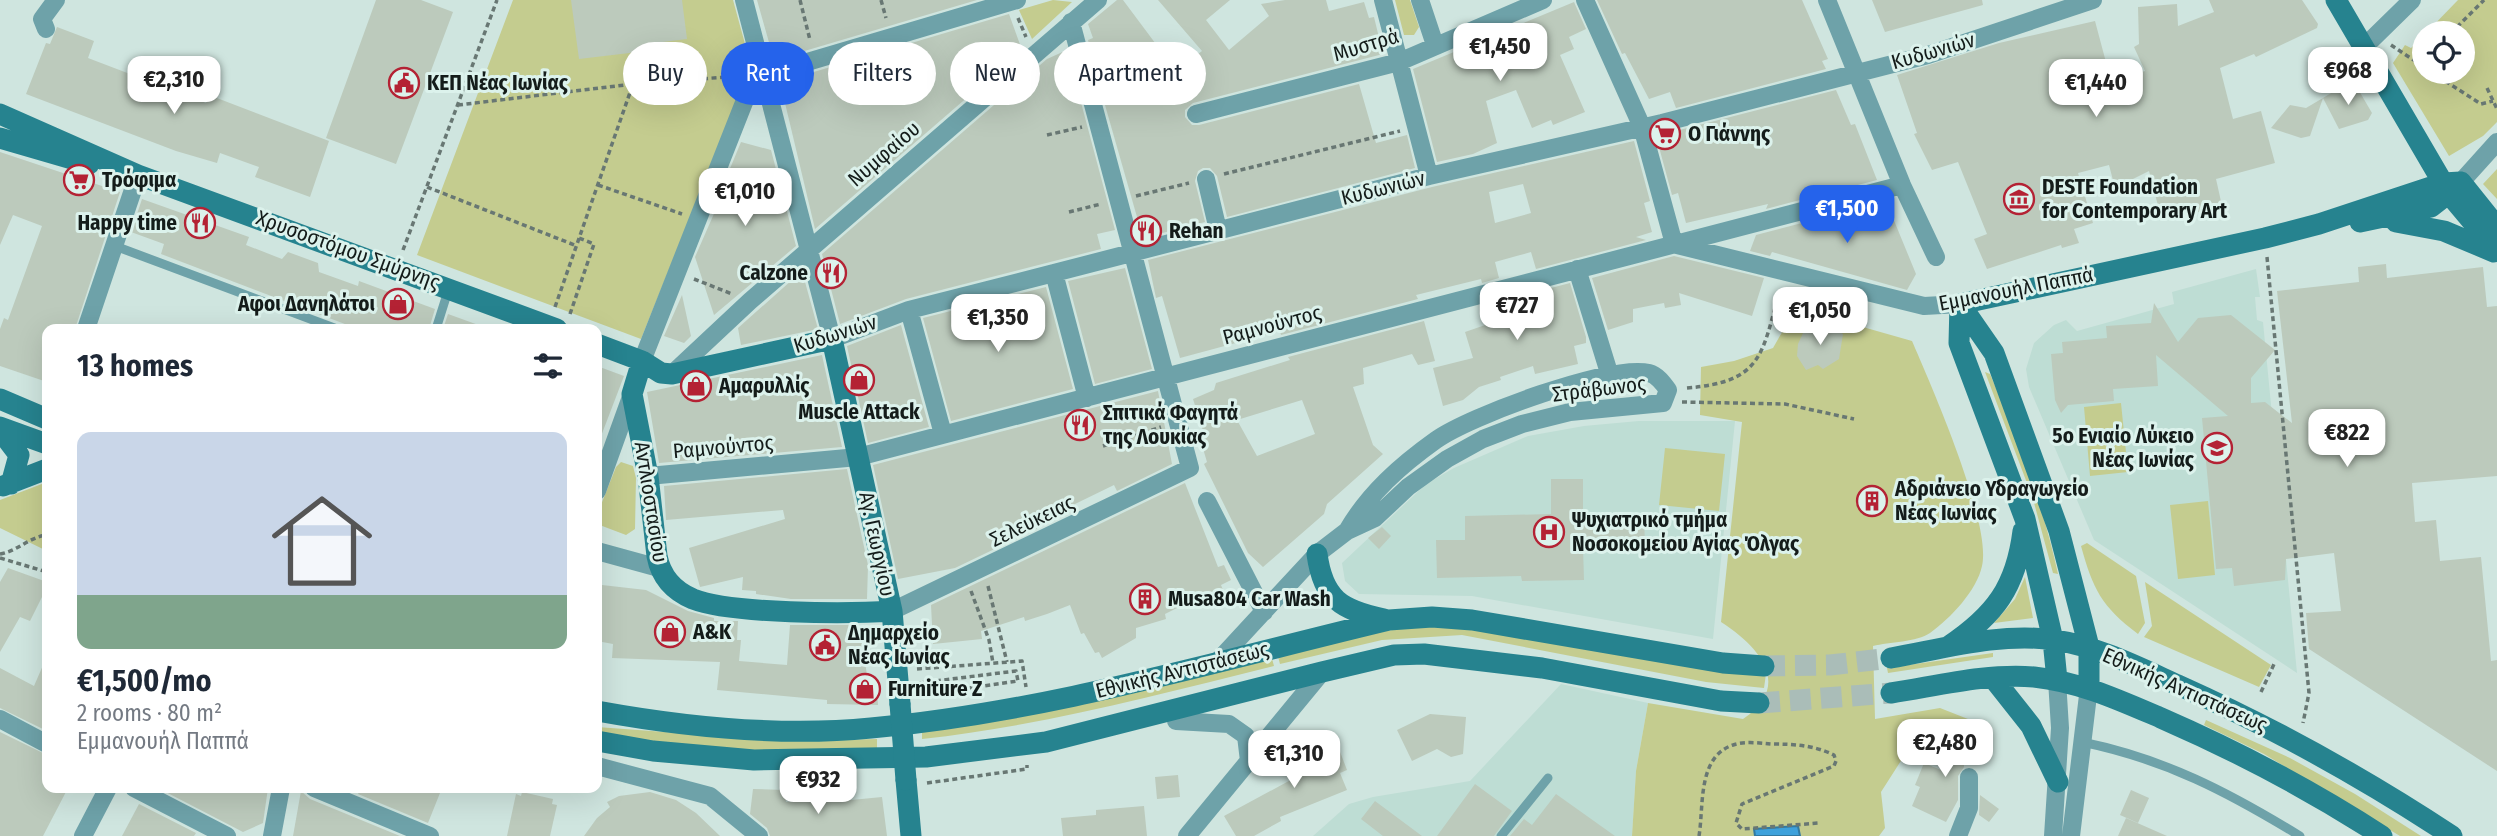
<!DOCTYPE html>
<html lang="en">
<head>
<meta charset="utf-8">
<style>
  :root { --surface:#fff; --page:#f6f6f7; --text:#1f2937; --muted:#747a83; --line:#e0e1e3; --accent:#2563eb }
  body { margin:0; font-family:"Fira Sans Condensed",sans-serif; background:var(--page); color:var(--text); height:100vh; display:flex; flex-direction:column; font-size:26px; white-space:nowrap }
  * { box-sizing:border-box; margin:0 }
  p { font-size:23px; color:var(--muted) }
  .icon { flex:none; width:38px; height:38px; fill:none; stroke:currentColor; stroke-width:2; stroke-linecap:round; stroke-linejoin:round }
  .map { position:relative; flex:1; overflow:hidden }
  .side { position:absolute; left:42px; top:324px; width:560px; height:469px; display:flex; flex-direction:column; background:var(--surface); border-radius:14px; box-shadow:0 7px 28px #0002 }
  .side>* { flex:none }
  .guide { position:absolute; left:623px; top:42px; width:665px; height:63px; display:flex; gap:14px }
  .controls { position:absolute; left:2412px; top:21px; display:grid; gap:14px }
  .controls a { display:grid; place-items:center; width:63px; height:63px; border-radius:50%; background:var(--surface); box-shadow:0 7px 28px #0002; font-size:35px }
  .price { position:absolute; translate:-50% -60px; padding:0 16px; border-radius:14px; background:#fff; color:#222; font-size:23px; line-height:46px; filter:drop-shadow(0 2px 4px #0008) }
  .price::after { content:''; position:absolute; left:50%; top:42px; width:21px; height:16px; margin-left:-10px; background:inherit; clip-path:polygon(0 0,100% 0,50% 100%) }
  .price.active { background:var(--accent); color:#fff }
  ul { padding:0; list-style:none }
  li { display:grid; align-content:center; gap:14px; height:371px; padding:0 35px }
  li+li { border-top:2px solid var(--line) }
  li span { display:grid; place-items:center; height:217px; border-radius:14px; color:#555 }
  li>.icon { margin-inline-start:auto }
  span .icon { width:126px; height:126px; fill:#fffc; stroke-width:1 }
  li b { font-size:30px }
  h2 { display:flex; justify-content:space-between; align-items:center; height:84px; padding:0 35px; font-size:30px }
  .chip { padding:0 24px; border-radius:32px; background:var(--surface); box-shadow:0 7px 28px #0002; font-size:24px; line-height:63px }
  .chip.active { background:var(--accent); color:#fff }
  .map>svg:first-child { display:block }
</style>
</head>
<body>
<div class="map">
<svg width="2497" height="836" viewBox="0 0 2497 836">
  <rect width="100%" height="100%" fill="#cfe5df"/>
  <path fill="#beddd4" d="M2256,269l4,28h-5l2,23 6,2 34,351 -203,-133 -65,-153 -3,-18 8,-26 20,-18 12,-5 11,11 97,-27 -2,-12z
    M1639,421h96l-22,218 -241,-43 -113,-2 -14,-13 -3,-18 84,-79 28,-16 74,-32 56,-10z
    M1561,684l87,19 -12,68 -4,65h-319l36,-32 24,-7 97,-16z"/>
  <path fill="#c4cc8f" d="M513,0h220l18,66 -110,273 -224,-84z
    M1053,0l19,2 -40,37 -13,-29z
    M1395,0h15l9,27 -5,8h-10z
    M2458,0h39v122l-14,14 -34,20 -56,-93 12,-18 6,3 13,-13v37h38v-39h-36z
    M2497,169v30l-14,-15z
    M1796,308l116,33c19,44 80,182 70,225 -5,24 -31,52 -52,67 -13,9 -41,9 -57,13l2,73 65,-11 33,13 -60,21 -32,50 4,36 -6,8h-247l4,-65 12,-68 95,16c50,-33 17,-72 -22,-97l21,-200 -42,-7 1,-48 33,-6 39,-13z
    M1985,372l5,2c28,65 53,131 68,200l-5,-1 -20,-74z
    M2121,403l7,69 -38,4 -6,-69z
    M1665,448l60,6 -6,57 -60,-6z
    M621,462l12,4 3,12 -1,51 -9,6 -29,-11v-9l19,-48z
    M47,482v69l-47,-23v-28z
    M2208,501l7,74 -37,4 -8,-74z
    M2087,543l49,33 9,47 -7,11c-37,-28 -45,-45 -57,-88z
    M2025,577l8,41 -39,5 21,-24z
    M2145,582l126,83 -12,22 -115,-50 8,-11z
    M1448,623l318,51 -2,14 -58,-6 -244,-47 -80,5 -102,24 -3,-11 76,-18z
    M1993,653v4l-105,16 -1,-5z
    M1271,655l3,11c-117,29 -232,60 -352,73v-10z
    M2206,720l84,38 65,36 66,42h-21l-136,-82 -60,-29z
    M597,727l191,14 89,-2v12h-129l-151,-15z"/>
  <path fill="#3ea1db" stroke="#3179a1" stroke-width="2" d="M1798,826l2,10h-45l-1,-7z"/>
  <path fill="#bccabc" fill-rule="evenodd" d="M376,0h45l32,12 -57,152 -70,-26z
    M571,0h111l5,39 -24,3v7l-84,10z
    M757,0h220l-203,60z
    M1117,0h6l53,71 26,-20 -44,-51h72l-24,20 23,30 40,-34 -8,-12 24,-4h41l3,11 35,-9 5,16 5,-1 9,37 -190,49 -8,7v7l7,8h7l160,-41 17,59 31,-8 8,33 -188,49 -10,-41 -7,-8h-7l-5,3 -3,10 10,41 -62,16 -38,-133 44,-12 7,-7v-8l-4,-4 -9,-3 -44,12 -11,-43 5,-2 -5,-14z
    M1597,0h205l26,59 -6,2 4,8 -150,39 -6,-16 -21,7 -24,-46 -3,1z
    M1872,0h110l1,5 -98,27z
    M2209,0h93l16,24 -1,4 -61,29 -2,-3 -34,14 13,51 28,-8 14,52 -59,16 6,27 -60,15 -13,-50 -34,17 -6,-23 -31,8 15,50 -19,6 5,14 -17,5 -1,-3 -74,24 -13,-30 13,-5 -29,-72 -26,8 -18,-36 3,-1 -20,-58 102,-32 96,-22 16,60 34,-10 -11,-24 5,-3 -1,-37 39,-3 1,22 36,-14z
    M1574,2l12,27 -17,8 5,12 -14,6 25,57 -32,13 -2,-5 -19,8 -16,-38 -30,11 11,42 -24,11 -36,8 -24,-93z
    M1009,14l13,36 -207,179 -35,-147z
    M57,27l37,14 -6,17 118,45 3,-8 120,46 -19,56 -55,-20 4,-10 -39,-14 -3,10 -41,-12 -150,-57 20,-51 4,1z
    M1067,50l48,180 -18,4 4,15 -195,50 -66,25 -18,-70 225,-195z
    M2349,82l5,9 4,-2 14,24 -4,7 -29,9 -16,-31z
    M1836,90l15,35 4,-1 22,56 -111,29 2,-5 -82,19 -8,-30 -6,2 -16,-59z
    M2323,98l-13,38 -9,2 -30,-10 19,-23 16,3z
    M1634,141l16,60 -6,2 8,29 -16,5 10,3 -110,29 -5,-17 -36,10 4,16 -17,5 -1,-4 -65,16 2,4 -137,36 -1,-4 -100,27 -18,-62 -6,2 -8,-38 284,-73zM1523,184l8,29 -36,10 -6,-31z
    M741,142l30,8 25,96 -82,69 -19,-58 32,-73 -3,-1z
    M0,152l120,40 -45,137h-28v53l-47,-16v-37l4,-11 4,2 34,-94 -29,-11 -13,30z
    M142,199l107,38 -3,8 36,14 6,-7 30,11 1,9 39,14 1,-5 76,28 -6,20h-71l-197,-75 3,-10 -33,-12z
    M1886,201l30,73 -9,16 -135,-38 -2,4 -20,-5 6,-16z
    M1674,256l90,22 -12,38 -73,-23 2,12 -16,3 -1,-5 -31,6v13l-25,8 -16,-52z
    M2386,264l1,14 96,-11 4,40 10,-1v170l-85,7 3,39 21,-2 4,41 41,-4 10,104 6,-1v111l-188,-122 -3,-36 35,-2 -7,-58 -48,6 -1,21 -51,6 -2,-18 -16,1 -14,-151 26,-2 -72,-61 2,31 -45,3 1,12 -46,4 -7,8 -6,-13 -4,-46 12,-1 -1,-11 45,-4 -1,-12 45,-3 3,-20 24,39 20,-24 33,-3 44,35 -24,28v25l14,-1 27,21 -15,-132 82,-9 -1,-15z
    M1125,268l27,101 -57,15 -27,-103z
    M802,271l16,58 -77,16 -3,-17z
    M1570,283l16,54v6l-12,3 4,18 -43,10 -2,-8 -33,11 1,3 -22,7 -16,13 -20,6 -10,-38 40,-10 -8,-26 29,-10 -5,-18z
    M1046,287l27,102 -122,32 -28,-103z
    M682,295l9,41 -7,7 -20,-7z
    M448,314l36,13v2h-41z
    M1424,321l11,40 -17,4 -6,-11 -49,14 1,16 -11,3 20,58 10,9 -56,50 -3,10 -61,53 -15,-14 -44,-89 3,-2 -8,-27 5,-1 -11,-35 21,-9 2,-7 74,-23 -2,-3zM1302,400l13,34 -58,22 -20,-36z
    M901,325l28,102 -61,16 -21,-97z
    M1816,325h12l15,9 -4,25 -16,10 -5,-4 -12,5 -9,-14 1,-12 5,-11z
    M822,355l20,92 -183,16 -12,-71z
    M597,366l27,10 -26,68h-1z
    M1158,391l14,73 -55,27 -3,-6 -39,19 3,5 -123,59 -57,11 -25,-114z
    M847,469l21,96 -1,34h-76l-35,-5v-3l-14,-1 1,-13 -43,10 -11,-39 96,-29 -2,-9 -117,10 -2,-34z
    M1551,479h32v38l61,-1 1,30 -62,1 1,33 -62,1 -1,-5 -84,2 -1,-38h29v-24l86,-2z
    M1185,483l33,84 6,-2 7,15 -10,5 2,5 -15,9 -3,-5 -40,20 1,5 -30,9v10l-34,20 -3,-6 -4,1 -11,-20 -3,1 -11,-29 -23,9 -22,7 -1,-4 -43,14 1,8 -49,5 -2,-39z
    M1382,527l9,9 -12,13 -11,-11z
    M8,568l39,14v5l-17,34 -10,-4 -20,35v-70z
    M602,585l44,5 42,21 26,7v3h24l-1,19h4l-2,21 48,4 3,-40h69l8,50 9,1 2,29 -51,-1v-4l-110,-10 3,-28 -108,-4 1,-14 -16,-3v-47l3,1z
    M47,656v75l-47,-23v-40l34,18z
    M1430,714l36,3 -3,37 -12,3 -14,-8 -25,12 -15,-31z
    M0,732l47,23v33h21l-25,48h-43z
    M1334,736l13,34 -7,3 7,17 -67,27 1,4 -27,15h-18l-12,-20 74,-40 -8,-20z
    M1981,736l1,22 -18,1v8l-6,9v24l-12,22 -34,-16 8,-19 -5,-2 9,-22 17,7 -1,-19 12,-1 -1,-9z
    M1178,775l2,22 -23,2 -2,-22z
    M1475,784l37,27 -18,25h-57z
    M158,788h110l-5,35 -20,9z
    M361,788h81l-14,35 -70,-29z
    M753,789l32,1 1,12 54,-5 1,4 41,-4 5,39h-117l-3,-8 -17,-14z
    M2131,790l18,8 -11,25 -18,-8z
    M301,791l9,8 90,37h-107z
    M522,792l31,7 -1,5 5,1 -7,31h-43l9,-42 5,2z
    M650,792l26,8 20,13 24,23h-136l13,-18 13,-11 -3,-5 12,-6z
    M1556,794l59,42h-105l14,-17 8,6z
    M1980,795l19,14 -10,13 -10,-7z
    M1375,801l47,35h-39l-22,-17z
    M139,804l57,29 -2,3h-72z
    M1144,806l3,30h-84l-2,-18 35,-3v-5z
    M2126,818l41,18h-49z"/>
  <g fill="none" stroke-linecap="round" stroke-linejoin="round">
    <path stroke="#aabdb8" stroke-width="21" stroke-dasharray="21 10" stroke-linecap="butt" d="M1764,666l66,-1 61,-7
      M1759,703l132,-10"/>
    <path stroke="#687773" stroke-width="3.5" stroke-dasharray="5 3.5" stroke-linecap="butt" d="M800,0l10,40
      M881,0l5,18
      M1018,18l8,19
      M2451,33l33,-33
      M2391,45l33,22
      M2431,72l50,32 12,-3
      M2487,88l10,21
      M458,105l175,-21 107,-8
      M1047,135l35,-8
      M1224,174l176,-43
      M598,185l84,29
      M427,187l150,59
      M1136,196l53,-13
      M1069,212l32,-8
      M403,250l94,-250
      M2267,257l42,436 -6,30
      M694,279l38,15
      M555,307l78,-223
      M570,314l24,-70 -15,-6
      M1687,388c76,-6 75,-34 93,-99
      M1682,402l103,2 69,15
      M1103,446l58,-19
      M0,554c18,-3 29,-17 47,-19
      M0,558l47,14
      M988,586l19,76
      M971,591l18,49 4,23
      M917,669l105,-8 4,26
      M919,683l97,-12 2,10 -98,14
      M2261,692l14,-30
      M927,783l100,-14v-4
      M1699,836c5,-30 -2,-79 34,-91 11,-4 26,-2 38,-1 23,0 42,1 63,11l2,6 -2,5 -92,38 -6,19 6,6 77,-6"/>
    <path stroke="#6ea2a9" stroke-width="9" d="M115,246l222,83
      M436,329l12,-38
      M2082,742c83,17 146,50 218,94
      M1501,836l47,-58"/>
    <path stroke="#6ea2a9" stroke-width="18" d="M744,0l88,339 77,-29 145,-37 375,-97 233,-53 266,-68 165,-55
      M1383,0l46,176
      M1420,0l15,45
      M1585,0l57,127 32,117
      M1827,0l75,185 34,72
      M46,29l-4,-10 14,-19
      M2364,47l48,-47
      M1090,97l55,-15
      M1196,114l203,-52 144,-62
      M1206,179l12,51
      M2461,182l36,-40
      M1677,245l247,61 36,-2
      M1577,269l33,107
      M1054,273l33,125
      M909,310l34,124
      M86,329l52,-154
      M642,361l103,-261 18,-25 254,-75
      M672,374l78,-73 348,-301
      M648,476l210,-19 1044,-272
      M597,491l35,-97
      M1207,501l57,111
      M597,551l62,17
      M892,611l298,-143 -119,-446
      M1217,662l100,-108 30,-23 28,-13 33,-31 39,-28 36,-20 39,-15 48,-12 93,-9 5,-13c-5,-7 -11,-15 -19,-17 -38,-9 -180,43 -213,67 -35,25 -67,53 -89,91
      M0,719l47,25
      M1176,721l53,3 17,12 3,25
      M597,766l113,30 49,40
      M134,788l93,48
      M314,788l116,48
      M83,836l25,-48
      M272,836l9,-48
      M1187,836l135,-164
      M1958,836l11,-28v-31
      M2053,836l7,-108 -3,-48
      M2071,836l18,-149"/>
    <path stroke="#26838f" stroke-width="21" d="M2336,0l114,195 47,56
      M0,114l138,61 419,154
      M0,138l89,26
      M2461,182l36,45
      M2360,222l71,-15 27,-21
      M2396,222l48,9 50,21
      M1960,304l305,-66 54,-14 124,-41 18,-1
      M1960,304l34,49 65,178 30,116v40
      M1960,304l-1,39 66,176 28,121 4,40
      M597,344l45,17 19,12 11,1 160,-35 60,272 8,93
      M642,361l-10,33 16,82 9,80c4,21 17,35 36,43 38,15 155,15 199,12
      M0,399l47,20
      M0,427l47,17
      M0,430l19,25 -8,29
      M3,486l44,-17
      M1317,554c6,45 24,56 67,65
      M1949,646c46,-31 67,-59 74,-115
      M1891,658c51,-9 110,-26 163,-18 43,6 84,27 124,45 96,43 186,93 274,151
      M1993,678l38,48 27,56
      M1891,693c46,-7 96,-20 143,-16 46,5 85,23 127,41 78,34 150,72 221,118
      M597,711c88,16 184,26 274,17 176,-16 346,-67 518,-108l43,-3 40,3 251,43 41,3
      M597,741l56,10 101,9 172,-3 120,-15 276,-70 72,-17 30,-1 118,14 179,33 38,2
      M906,780l5,56"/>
    <path stroke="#26838f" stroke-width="21" d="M900,704l6,76"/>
  </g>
  <defs>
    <g id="civic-ring" transform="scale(1.575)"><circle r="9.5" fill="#dcf2ec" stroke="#b42234" stroke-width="1.5"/><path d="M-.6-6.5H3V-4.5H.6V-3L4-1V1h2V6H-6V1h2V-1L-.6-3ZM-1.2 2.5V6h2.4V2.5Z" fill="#b42234"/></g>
    <g id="supermarket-ring" transform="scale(1.575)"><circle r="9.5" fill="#dcf2ec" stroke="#b42234" stroke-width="1.5"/><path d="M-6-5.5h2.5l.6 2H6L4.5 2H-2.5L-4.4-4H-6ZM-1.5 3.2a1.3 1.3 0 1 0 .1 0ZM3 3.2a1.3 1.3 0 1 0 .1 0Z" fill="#b42234"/></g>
    <g id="museum-ring" transform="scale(1.575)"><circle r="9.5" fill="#dcf2ec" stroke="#b42234" stroke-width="1.5"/><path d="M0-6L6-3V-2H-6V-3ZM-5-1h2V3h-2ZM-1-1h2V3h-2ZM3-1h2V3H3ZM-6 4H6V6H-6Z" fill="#b42234"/></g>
    <g id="restaurant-ring" transform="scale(1.575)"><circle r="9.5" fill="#dcf2ec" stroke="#b42234" stroke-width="1.5"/><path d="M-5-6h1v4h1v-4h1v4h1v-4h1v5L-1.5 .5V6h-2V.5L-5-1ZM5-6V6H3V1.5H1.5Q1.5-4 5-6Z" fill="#b42234"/></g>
    <g id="shop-ring" transform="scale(1.575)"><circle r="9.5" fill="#dcf2ec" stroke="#b42234" stroke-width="1.5"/><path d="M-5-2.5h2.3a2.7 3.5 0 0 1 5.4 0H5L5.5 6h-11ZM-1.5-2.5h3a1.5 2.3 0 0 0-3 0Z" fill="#b42234"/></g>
    <g id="school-ring" transform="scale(1.575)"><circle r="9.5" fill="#dcf2ec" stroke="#b42234" stroke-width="1.5"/><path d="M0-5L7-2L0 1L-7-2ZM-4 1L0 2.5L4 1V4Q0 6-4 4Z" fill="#b42234"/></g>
    <g id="building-ring" transform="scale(1.575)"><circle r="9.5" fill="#dcf2ec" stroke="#b42234" stroke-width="1.5"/><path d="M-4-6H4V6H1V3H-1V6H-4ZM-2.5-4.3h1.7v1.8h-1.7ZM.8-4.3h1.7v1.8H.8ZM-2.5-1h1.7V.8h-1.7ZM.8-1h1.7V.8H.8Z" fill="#b42234"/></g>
    <g id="hospital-ring" transform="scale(1.575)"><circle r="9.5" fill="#dcf2ec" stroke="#b42234" stroke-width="1.5"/><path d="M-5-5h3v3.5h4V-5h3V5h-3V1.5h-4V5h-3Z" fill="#b42234"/></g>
  </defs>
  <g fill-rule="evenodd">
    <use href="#civic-ring" x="404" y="83"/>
    <use href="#supermarket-ring" x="1665" y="134"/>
    <use href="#supermarket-ring" x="79" y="180"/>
    <use href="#museum-ring" x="2019" y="199"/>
    <use href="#restaurant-ring" x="200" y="223"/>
    <use href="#restaurant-ring" x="1146" y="231"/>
    <use href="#restaurant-ring" x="831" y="273"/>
    <use href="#shop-ring" x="398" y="304"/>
    <use href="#shop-ring" x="859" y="380"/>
    <use href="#shop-ring" x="696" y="386"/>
    <use href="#restaurant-ring" x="1080" y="425"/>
    <use href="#school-ring" x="2217" y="448"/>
    <use href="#building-ring" x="1872" y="501"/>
    <use href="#hospital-ring" x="1549" y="532"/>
    <use href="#building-ring" x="1145" y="599"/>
    <use href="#shop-ring" x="670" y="632"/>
    <use href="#civic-ring" x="825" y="645"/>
    <use href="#shop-ring" x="865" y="689"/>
  </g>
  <g text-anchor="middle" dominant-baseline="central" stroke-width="6" stroke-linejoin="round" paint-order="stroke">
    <g font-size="21" fill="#141c1a" stroke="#dcf2ec">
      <text transform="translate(1366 45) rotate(-17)">Μυστρά</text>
      <text transform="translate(1933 51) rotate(-16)">Κυδωνιών</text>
      <text transform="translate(884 154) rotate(-41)">Νυμφαίου</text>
      <text transform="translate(1383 188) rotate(-14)">Κυδωνιών</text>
      <text transform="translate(348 250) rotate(20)">Χρυσοστόμου Σμύρνης</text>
      <text transform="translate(2016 289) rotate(-11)">Εμμανουήλ Παππά</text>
      <text transform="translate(1272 325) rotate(-15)">Ραμνούντος</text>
      <text transform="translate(835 334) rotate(-17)">Κυδωνιών</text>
      <text transform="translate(1599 389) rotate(-7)">Στράβωνος</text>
      <text transform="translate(723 447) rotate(-5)">Ραμνούντος</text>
      <text transform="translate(651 502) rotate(81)">Αντλιοστασίου</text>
      <text transform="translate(1032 521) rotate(-26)">Σελεύκειας</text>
      <text transform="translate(877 544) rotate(78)">Αγ. Γεωργίου</text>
      <text transform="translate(1182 670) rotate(-14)">Εθνικής Αντιστάσεως</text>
      <text transform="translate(2185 690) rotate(24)">Εθνικής Αντιστάσεως</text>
    </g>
    <g font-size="21" font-weight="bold" fill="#141c1a" stroke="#dcf2ec" text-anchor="start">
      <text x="427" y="83">ΚΕΠ Νέας Ιωνίας</text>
      <text x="1688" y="134">Ο Γιάννης</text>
      <text x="102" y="180">Τρόφιμα</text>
      <text x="2042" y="187">DESTE Foundation<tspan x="2042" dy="24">for Contemporary Art</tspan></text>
      <text x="177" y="223" text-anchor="end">Happy time</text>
      <text x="1169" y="231">Rehan</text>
      <text x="808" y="273" text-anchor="end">Calzone</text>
      <text x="375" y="304" text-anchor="end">Αφοι Δανηλάτοι</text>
      <text x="719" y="386">Αμαρυλλίς</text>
      <text x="859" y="412" text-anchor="middle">Muscle Attack</text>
      <text x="1103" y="413">Σπιτικά Φαγητά<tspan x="1103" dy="24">της Λουκίας</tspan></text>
      <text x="2194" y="436" text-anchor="end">5ο Ενιαίο Λύκειο<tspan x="2194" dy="24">Νέας Ιωνίας</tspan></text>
      <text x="1895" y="489">Αδριάνειο Υδραγωγείο<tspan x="1895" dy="24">Νέας Ιωνίας</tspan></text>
      <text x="1572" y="520">Ψυχιατρικό τμήμα<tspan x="1572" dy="24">Νοσοκομείου Αγίας Όλγας</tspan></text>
      <text x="1168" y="599">Musa804 Car Wash</text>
      <text x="693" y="632">A&amp;K</text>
      <text x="848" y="633">Δημαρχείο<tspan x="848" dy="24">Νέας Ιωνίας</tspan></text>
      <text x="888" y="689">Furniture Z</text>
    </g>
  </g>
</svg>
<div class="controls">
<a><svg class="icon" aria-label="locate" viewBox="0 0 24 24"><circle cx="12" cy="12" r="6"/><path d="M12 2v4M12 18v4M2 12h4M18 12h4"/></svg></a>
</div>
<b class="price" style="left:1500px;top:83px">€1,450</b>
<b class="price" style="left:2348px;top:107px">€968</b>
<b class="price" style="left:174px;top:116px">€2,310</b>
<b class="price" style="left:2096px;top:119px">€1,440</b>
<b class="price" style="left:745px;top:228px">€1,010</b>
<b class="price active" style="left:1847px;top:245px">€1,500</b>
<b class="price" style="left:1517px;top:342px">€727</b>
<b class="price" style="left:1820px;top:347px">€1,050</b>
<b class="price" style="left:998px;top:354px">€1,350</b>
<b class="price" style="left:2347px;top:469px">€822</b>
<b class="price" style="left:1945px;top:779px">€2,480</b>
<b class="price" style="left:1294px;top:790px">€1,310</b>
<b class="price" style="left:818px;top:816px">€932</b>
<div class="guide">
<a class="chip">Buy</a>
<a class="chip active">Rent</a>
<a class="chip">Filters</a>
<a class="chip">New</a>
<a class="chip">Apartment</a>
</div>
<section class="side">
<h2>13 homes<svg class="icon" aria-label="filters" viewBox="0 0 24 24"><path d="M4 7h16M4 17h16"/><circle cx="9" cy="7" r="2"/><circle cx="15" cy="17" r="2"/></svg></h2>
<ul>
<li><span style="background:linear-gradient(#c9d6e8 75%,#7fa58c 0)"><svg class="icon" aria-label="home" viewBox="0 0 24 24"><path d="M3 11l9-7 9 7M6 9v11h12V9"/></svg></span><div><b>€1,500/mo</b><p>2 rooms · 80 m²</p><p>Εμμανουήλ Παππά</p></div></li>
</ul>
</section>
</div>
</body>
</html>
